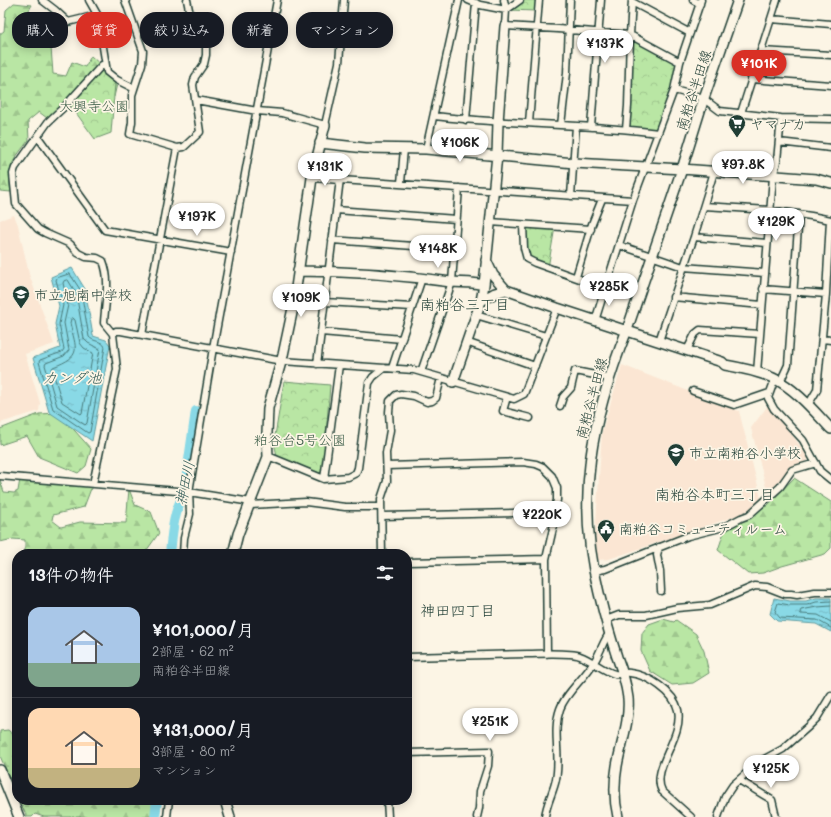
<!DOCTYPE html>
<html lang="ja">
<head>
<meta charset="utf-8">
<style>
  :root { --surface:#171b24; --page:#20242c; --text:#f1f3f6; --muted:#9ea1a6; --line:#363941; --accent:#d93025 }
  body { margin:0; font-family:Mali,"Klee One",sans-serif; background:var(--page); color:var(--text); height:100vh; display:flex; flex-direction:column; font-size:15px; white-space:nowrap }
  * { box-sizing:border-box; margin:0 }
  p { font-size:13px; color:var(--muted) }
  .icon { flex:none; width:22px; height:22px; fill:none; stroke:currentColor; stroke-width:2; stroke-linecap:round; stroke-linejoin:round }
  .map { position:relative; flex:1; overflow:hidden }
  .sheet { position:absolute; left:12px; top:549px; width:400px; height:256px; display:flex; flex-direction:column; background:var(--surface); border-radius:16px; box-shadow:0 2px 10px #0003 }
  .sheet>* { flex:none }
  .hud { position:absolute; left:12px; top:12px; width:400px; height:36px; display:flex; gap:8px }
  .price { position:absolute; translate:-50% -34px; padding:0 9px; border-radius:14px; background:#fff; color:#222; font-size:13px; line-height:26px; filter:drop-shadow(0 1px 2px #0008) }
  .price::after { content:''; position:absolute; left:50%; top:24px; width:12px; height:9px; margin-left:-6px; background:inherit; clip-path:polygon(0 0,100% 0,50% 100%) }
  .price.selected { background:var(--accent); color:#fff }
  ul { padding:0; list-style:none }
  li { display:flex; align-items:center; gap:12px; height:100px; padding:0 16px }
  li+li { border-top:1px solid var(--line) }
  li span { display:grid; place-items:center; flex:none; width:112px; height:80px; border-radius:12px; color:#555 }
  li>.icon { margin-inline-start:auto }
  span .icon { width:48px; height:48px; fill:#fffc; stroke-width:1 }
  li b { font-size:17px }
  h2 { display:flex; justify-content:space-between; align-items:center; height:48px; padding:0 16px; font-size:17px }
  .pill { padding:0 14px; border-radius:16px; background:var(--surface); box-shadow:0 2px 10px #0003; font-size:14px; line-height:36px }
  .pill.selected { background:var(--accent); color:#fff }
  .map>svg:first-child { display:block }
</style>
</head>
<body>
<div class="map">
<svg width="831" height="817" viewBox="0 0 831 817">
  <defs>
    <pattern id="forest-firs" width="22" height="20" patternUnits="userSpaceOnUse"><rect width="22" height="20" fill="#b9e6a4"/><path d="M5 1l3.5 6h-7zM16 11l3.5 6h-7z" fill="#9fc68e"/></pattern>
    <pattern id="park-crowns" width="20" height="18" patternUnits="userSpaceOnUse"><rect width="20" height="18" fill="#b9e6a4"/><path d="M2 6a3 3 0 1 1 6 0M12 15a3 3 0 1 1 6 0" fill="none" stroke="#9fc68e"/></pattern>
    <pattern id="water-ripples" width="26" height="14" patternUnits="userSpaceOnUse"><rect width="26" height="14" fill="#89d9e6"/><path d="M2 4q2-2 4 0t4 0M15 11q2-2 4 0t4 0" fill="none" stroke="#76bbc6"/></pattern>
  </defs>
  <rect width="100%" height="100%" fill="#fcf5e5"/>
  <filter id="ink" filterUnits="userSpaceOnUse"><feTurbulence type="fractalNoise" baseFrequency=".025" numOctaves="2"/><feDisplacementMap in="SourceGraphic" scale="8" xChannelSelector="R" yChannelSelector="G"/><feConvolveMatrix kernelMatrix="1 2 1 2 8 2 1 2 1" color-interpolation-filters="sRGB"/></filter>
  <g filter="url(#ink)">
    <path fill="#fbe6d3" d="M14,215l4,10 11,49 25,70 -29,10 15,49 -1,8 -39,12v-203z
      M622,365l117,46 23,91 -23,13 -130,44 -11,1 -3,-22 7,-106z
      M769,404l40,54 -29,27 -13,6 -16,-63z"/>
    <path fill="url(#forest-firs)" stroke="#6c926c" d="M14,3l18,2 -9,15 7,14h20l3,40 13,2 6,-14 13,5 6,-11 11,10 15,18 -3,13 -25,-20 -42,41 -8,-6 -11,9 1,19c-15,19 -23,26 -18,52l-11,-1v-157l4,-3 2,-21z
      M59,413l32,36 -5,17 -8,7 -39,-16 -12,-21 -27,9v-16l39,-15z
      M794,478l37,24v46l-6,6 -43,12 -19,7 -15,1 -30,-24 6,-18 15,-15 28,-11z
      M20,479l72,7 -8,21 -31,8 -1,5 9,7 19,-5 46,1 3,-34 6,16 16,7 8,21 -15,21h-119v-14l-12,-1 -13,3v-62l4,12 10,1 4,-2z
      M663,619l11,3 2,-2 20,14 8,17 5,22 -16,10 -21,2 -22,-14 -9,-20 1,-18 7,-9z
      M8,730l9,8v57l-17,-39v-25z
      M19,800h136l-2,17h-109l-9,-3 -3,3h-5z"/>
    <path fill="url(#park-crowns)" stroke="#6c926c" d="M522,0h14l-1,11 -26,-1z
      M630,35l50,27 -22,71 -32,-4z
      M102,68l13,15 -4,50 -16,6 -24,-33 6,-10z
      M523,225l32,2 -7,41 -21,-9z
      M284,381l46,4 -7,87 -3,4 -43,-20 -3,-14z"/>
    <path fill="url(#water-ripples)" stroke="#5f9b9f" d="M72,268l13,21 8,47 13,4 4,5 -18,96 -43,-29 -16,-54 27,-10 -5,-24 4,-18 -8,-29z
      M774,598l16,3h16l10,-3h15v34l-15,-8 -39,-3 -7,-7z"/>
    <g fill="none" stroke-linecap="round" stroke-linejoin="round">
      <path stroke="#497b7b" stroke-width="1" d="M70,274l11,17 8,46c4,5 13,3 16,10l-15,85 -2,1 -35,-24 -14,-47 1,-2 22,-8 2,-3 -5,-25 4,-19 -7,-25 1,-2z
        M68,280l8,13 8,46 4,4 12,6 -13,74 -2,2 -28,-19 -12,-41 1,-2 18,-7 5,-6 -5,-27 4,-18 -5,-22 1,-2z
        M73,318l2,2 5,23 4,5 9,5 -11,60 -1,1 -19,-12 -10,-33 1,-2c30,-11 23,-18 17,-44l1,-4z
        M831,601l-15,1 -9,3h-17l-12,-2 -3,9 5,6 37,2 14,8
        M831,606l-14,1 -16,3 -1,2 1,2 17,1 13,7"/>
      <path stroke="#89d9e6" stroke-width="10" d="M170,554c2,-19 3,-42 14,-59l12,-84
        M155,817l2,-17"/>
      <g stroke="#1f3d34" stroke-width="9">
        <path id="street" d="M42,0l13,10 13,12 29,-7
          M89,0l9,16 9,56 10,8 16,8
          M125,0l18,51 -1,13 -10,31v27l-2,12 47,14 7,-1 16,-15 -7,-47 2,-8 9,-13 2,-9v-15l-4,-9h-5l-4,-2 -6,-29
          M468,0l12,5 26,5 14,-10
          M504,0l2,10 -1,16 53,3 72,6 50,27
          M693,0l7,4
          M632,2l58,31
          M771,19l60,5
          M761,51l70,4
          M751,79l80,6
          M674,90l30,8
          M704,99l16,12 61,7 50,1
          M196,100l61,11 25,2 43,12 14,-62 5,-63
          M741,113l36,-113
          M434,116c74,9 149,7 224,17
          M466,120l10,-117
          M529,123l10,-123
          M561,125l6,-52 3,-73
          M591,127l10,-127
          M626,129l2,-23 2,-71 2,-35
          M38,137l67,93 126,22
          M779,142l52,6
          M426,149l33,-149
          M312,178l321,22
          M401,183l3,-34
          M571,196l5,-70
          M704,206l66,4 41,6 20,4
          M336,210l120,9
          M490,222l101,7
          M523,225l1,23 3,11 8,4 70,25
          M694,237l73,6
          M332,240l122,9
          M619,245l64,22 82,6
          M576,277l16,-53 10,-25
          M763,289l63,5
          M673,297l89,8
          M325,302l87,5
          M476,315l70,21
          M595,321l38,-121 41,-110 6,-28 21,-62
          M321,332l81,7
          M113,334l3,-3h5l161,30 132,9 100,29 10,-5 33,-86
          M142,335l35,-187
          M822,339l9,1
          M659,341l35,-104 20,-65
          M466,342l69,24
          M687,350l8,-16 5,-4 60,4
          M317,364l23,-185
          M392,368l30,-90
          M421,372l31,-90 7,-94
          M757,372l16,-195 4,-16 4,-43
          M775,379l-7,19 6,11 29,31 17,31 11,9
          M780,382l8,-17 11,-151
          M693,391l41,14 35,-12
          M507,397l-4,14 27,7
          M808,405l9,-15 9,-96 4,-74
          M560,406l3,-9 8,-9 4,-17 35,7
          M268,457l5,1 51,21 24,-2 8,-4 2,-5 11,-85 4,-6 11,-9
          M387,466l136,-4 13,2 7,3 9,9 5,12v12l-3,12v12l-8,35 1,95
          M0,476l189,16 62,10
          M324,479l15,-114
          M93,484l24,-115 -4,-35 -9,-11c1,-21 7,-42 -1,-62l-6,-3 -11,-1 -8,-4 -8,-9 -25,-11 -7,-4 -22,-25 -3,-30 2,-6 33,-46 18,-17 36,-40h3
          M250,505l56,-3 39,5h36
          M382,516l172,-4
          M659,547l-2,8 3,16 1,20
          M183,554l1,-16 6,-24 -1,-22 24,-144 64,-348
          M382,554l-1,-55 6,-18 -1,-28 4,-23 -1,-18 1,-11 6,-6 5,-1 13,2 13,6 5,-1 4,-3 5,-20
          M407,562l139,-3
          M594,571l11,-2 83,-33 36,-9 17,-9 8,-3 31,-28 12,-17 24,-7
          M606,620l13,-5h27l31,-7 33,-3 45,-19 12,1 18,7h6l6,1 18,-3h16
          M407,657c40,-1 81,-2 121,-3 12,0 42,-2 52,2 12,4 23,15 35,18 5,1 10,-2 15,-1 18,2 44,19 48,37 6,27 -28,59 -16,81l29,26
          M407,753l82,-2 -1,15 -8,25 -1,17 -2,9
          M739,780l33,20 4,17
          M387,800l1,17
          M167,817l2,-17
          M545,817c1,-13 9,-26 11,-38 5,-23 -4,-48 4,-70 6,-17 25,-31 34,-47 5,-6 11,-26 16,-29
          M718,817l7,-20 8,-12 26,-23 24,-13 25,-22 9,-9 14,-23"/>
      </g>
      <g stroke="#1f3d34" stroke-width="12">
        <path id="secondary" d="M320,143l45,5 61,1 148,14 108,6 134,10 15,4
          M486,260l7,15 13,15 51,18 165,54 3,3c17,3 33,6 48,13 22,10 42,34 58,51
          M298,271c51,0 103,4 153,11 11,1 22,0 33,3
          M481,301l14,-8 11,-3
          M453,382l28,-81 3,-16 13,-130 1,-33 7,-96
          M233,554l5,-20 30,-77 -1,-24 1,-25 15,-53 10,-47 19,-130 13,-53
          M0,770l19,47
          M225,800l5,17
          M618,817c-4,-17 -4,-34 -1,-51 4,-23 13,-45 11,-68 -2,-15 -6,-28 -11,-41 -7,-21 -13,-43 -18,-64 -24,-95 -8,-173 28,-263l55,-161 22,-71 34,-98"/>
      </g>
      <use href="#street" stroke="#fcf5e5" stroke-width="6"/>
      <use href="#secondary" stroke="#fcf5e5" stroke-width="9"/>
    </g>
  </g>
  <defs>
    <g id="supermarket-pin" transform="scale(0.9)"><path d="M0 17L-7.5 6A9.5 9.5 0 1 1 7.5 6Z" fill="#1f3d34" stroke="#fcf5e5"/><path d="M-6-5.5h2.5l.6 2H6L4.5 2H-2.5L-4.4-4H-6ZM-1.5 3.2a1.3 1.3 0 1 0 .1 0ZM3 3.2a1.3 1.3 0 1 0 .1 0Z" fill="#fff"/></g>
    <g id="school-pin" transform="scale(0.9)"><path d="M0 17L-7.5 6A9.5 9.5 0 1 1 7.5 6Z" fill="#1f3d34" stroke="#fcf5e5"/><path d="M0-5L7-2L0 1L-7-2ZM-4 1L0 2.5L4 1V4Q0 6-4 4Z" fill="#fff"/></g>
    <g id="civic-pin" transform="scale(0.9)"><path d="M0 17L-7.5 6A9.5 9.5 0 1 1 7.5 6Z" fill="#1f3d34" stroke="#fcf5e5"/><path d="M-.6-6.5H3V-4.5H.6V-3L4-1V1h2V6H-6V1h2V-1L-.6-3ZM-1.2 2.5V6h2.4V2.5Z" fill="#fff"/></g>
  </defs>
  <g fill-rule="evenodd">
    <use href="#supermarket-pin" x="737" y="123"/>
    <use href="#school-pin" x="21" y="294"/>
    <use href="#school-pin" x="676" y="452"/>
    <use href="#civic-pin" x="606" y="528"/>
  </g>
  <g text-anchor="middle" dominant-baseline="central" stroke-width="3.5" stroke-linejoin="round" paint-order="stroke">
    <g font-size="14" fill="#1f3d34" stroke="#fcf5e5">
      <text transform="translate(693 90) rotate(-72)">南粕谷半田線</text>
      <text transform="translate(591 398) rotate(-75)">南粕谷半田線</text>
    </g>
    <g font-size="14" fill="#3e5f4a" stroke="#fcf5e5">
      <text x="94" y="105">大興寺公園</text>
      <text x="300" y="439">粕谷台5号公園</text>
    </g>
    <g font-size="14" fill="#1f3d34" stroke="#fcf5e5" text-anchor="start">
      <text x="750" y="123">ヤマナカ</text>
      <text x="34" y="294">市立旭南中学校</text>
      <text x="689" y="452">市立南粕谷小学校</text>
      <text x="619" y="528">南粕谷コミュニティルーム</text>
    </g>
    <g font-size="15" fill="#1f3d34" stroke="#fcf5e5">
      <text x="465" y="304">南粕谷三丁目</text>
      <text x="715" y="494">南粕谷本町三丁目</text>
      <text x="458" y="610">神田四丁目</text>
    </g>
    <g font-size="15" font-style="italic" fill="#345c58" stroke="#fcf5e5">
      <text x="72" y="377">カンダ池</text>
      <text transform="translate(184 483) rotate(-78)">神田川</text>
    </g>
  </g>
</svg>
<b class="price" style="left:605px;top:64px">¥137K</b>
<b class="price selected" style="left:759px;top:84px">¥101K</b>
<b class="price" style="left:460px;top:163px">¥106K</b>
<b class="price" style="left:743px;top:185px">¥97.8K</b>
<b class="price" style="left:325px;top:187px">¥131K</b>
<b class="price" style="left:197px;top:237px">¥197K</b>
<b class="price" style="left:776px;top:242px">¥129K</b>
<b class="price" style="left:438px;top:269px">¥148K</b>
<b class="price" style="left:609px;top:307px">¥285K</b>
<b class="price" style="left:301px;top:318px">¥109K</b>
<b class="price" style="left:542px;top:535px">¥220K</b>
<b class="price" style="left:490px;top:742px">¥251K</b>
<b class="price" style="left:771px;top:789px">¥125K</b>
<div class="hud">
<a class="pill">購入</a>
<a class="pill selected">賃貸</a>
<a class="pill">絞り込み</a>
<a class="pill">新着</a>
<a class="pill">マンション</a>
</div>
<section class="sheet">
<h2>13件の物件<svg class="icon" aria-label="filters" viewBox="0 0 24 24"><path d="M4 7h16M4 17h16"/><circle cx="9" cy="7" r="2"/><circle cx="15" cy="17" r="2"/></svg></h2>
<ul>
<li><span style="background:linear-gradient(#a9c7e8 70%,#7fa58c 0)"><svg class="icon" aria-label="home" viewBox="0 0 24 24"><path d="M3 11l9-7 9 7M6 9v11h12V9"/></svg></span><div><b>¥101,000/月</b><p>2部屋 · 62 m²</p><p>南粕谷半田線</p></div></li>
<li><span style="background:linear-gradient(#ffd9b3 75%,#c2b280 0)"><svg class="icon" aria-label="home" viewBox="0 0 24 24"><path d="M3 11l9-7 9 7M6 9v11h12V9"/></svg></span><div><b>¥131,000/月</b><p>3部屋 · 80 m²</p><p>マンション</p></div></li>
</ul>
</section>
</div>
</body>
</html>
